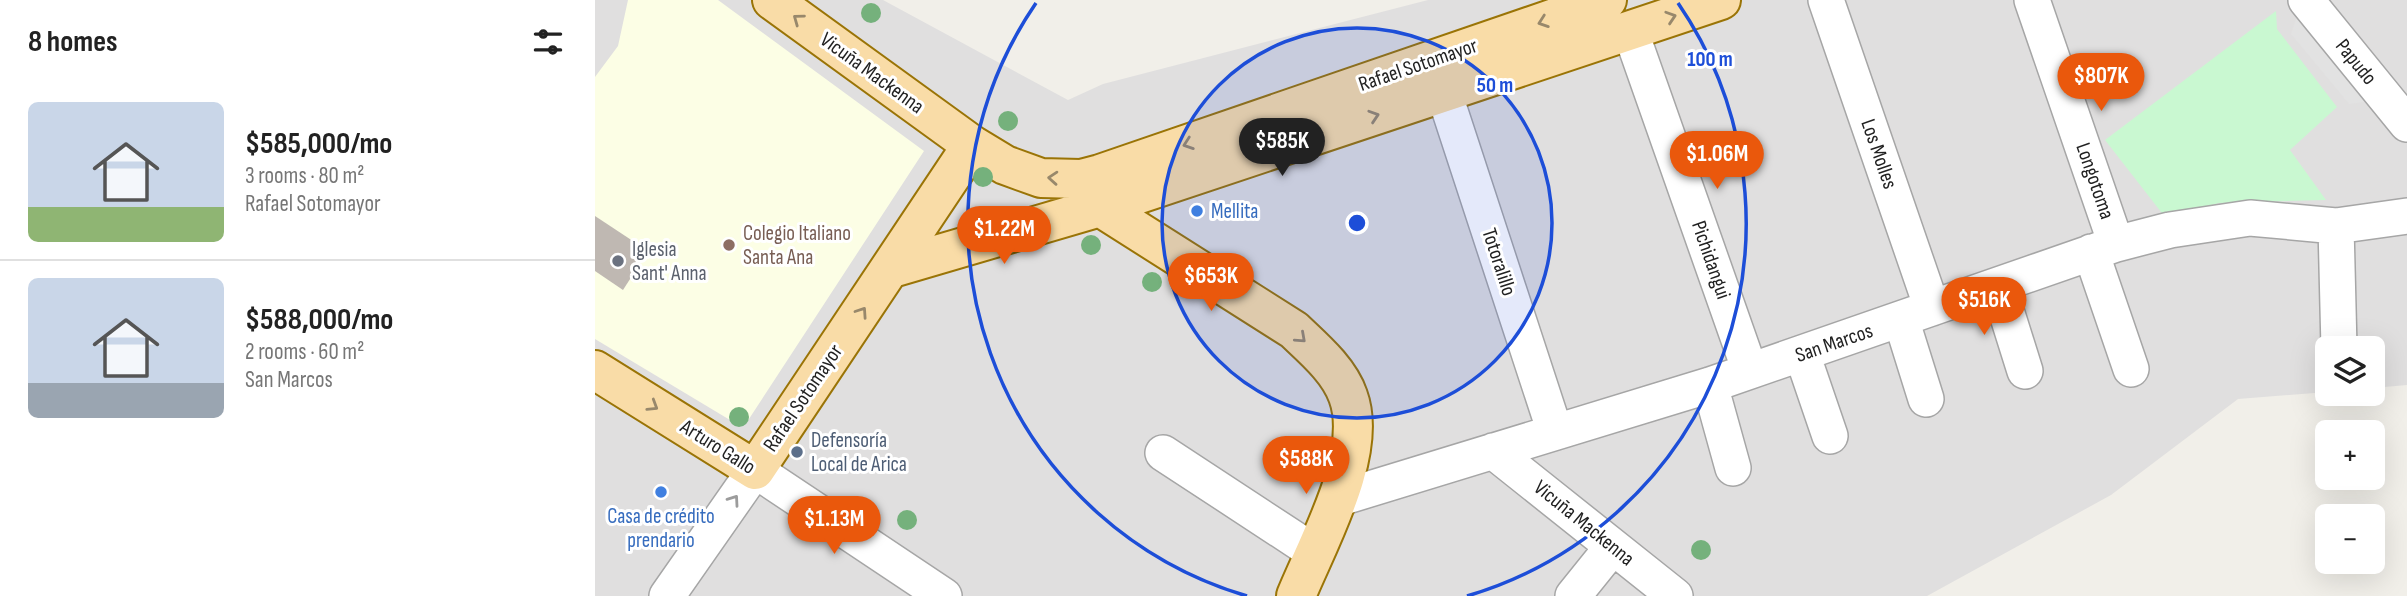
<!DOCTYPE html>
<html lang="en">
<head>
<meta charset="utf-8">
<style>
  :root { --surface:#fff; --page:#f6f6f6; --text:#222; --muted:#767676; --line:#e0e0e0; --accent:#ea580c }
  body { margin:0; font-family:"Sofia Sans Condensed",sans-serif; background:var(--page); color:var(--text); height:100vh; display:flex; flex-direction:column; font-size:26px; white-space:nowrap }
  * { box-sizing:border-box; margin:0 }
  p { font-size:23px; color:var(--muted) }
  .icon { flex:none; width:38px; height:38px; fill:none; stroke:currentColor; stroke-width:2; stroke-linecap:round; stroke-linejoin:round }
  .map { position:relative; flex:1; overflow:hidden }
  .drawer { display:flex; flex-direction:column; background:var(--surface); width:595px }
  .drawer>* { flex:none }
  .fabs { position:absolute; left:1720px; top:336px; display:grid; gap:14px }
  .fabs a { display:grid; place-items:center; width:70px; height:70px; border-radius:10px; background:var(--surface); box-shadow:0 7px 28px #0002; font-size:35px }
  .price { position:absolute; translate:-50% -60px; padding:0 16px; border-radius:24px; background:var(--accent); color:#fff; font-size:23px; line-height:46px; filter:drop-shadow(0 2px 4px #0008) }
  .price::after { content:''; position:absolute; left:50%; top:42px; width:21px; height:16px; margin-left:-10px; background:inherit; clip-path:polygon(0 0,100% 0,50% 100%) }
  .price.on { background:#222; color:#fff }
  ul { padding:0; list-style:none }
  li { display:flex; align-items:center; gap:21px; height:175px; padding:0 28px }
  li+li { border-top:2px solid var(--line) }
  li span { display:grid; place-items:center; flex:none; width:196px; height:140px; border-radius:10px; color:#555 }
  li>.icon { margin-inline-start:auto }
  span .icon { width:84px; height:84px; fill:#fffc; stroke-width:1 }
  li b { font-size:30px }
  h2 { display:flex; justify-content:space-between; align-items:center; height:84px; padding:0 28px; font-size:30px }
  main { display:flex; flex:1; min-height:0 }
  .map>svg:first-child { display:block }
</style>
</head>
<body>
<main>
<section class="drawer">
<h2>8 homes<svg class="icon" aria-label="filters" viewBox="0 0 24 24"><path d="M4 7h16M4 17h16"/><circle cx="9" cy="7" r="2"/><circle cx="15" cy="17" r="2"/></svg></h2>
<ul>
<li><span style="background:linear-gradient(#c9d6e8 75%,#8fb573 0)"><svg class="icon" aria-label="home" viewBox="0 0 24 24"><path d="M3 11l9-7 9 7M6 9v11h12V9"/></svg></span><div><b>$585,000/mo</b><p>3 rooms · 80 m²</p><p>Rafael Sotomayor</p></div></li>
<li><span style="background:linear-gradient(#c9d6e8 75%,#9aa5b1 0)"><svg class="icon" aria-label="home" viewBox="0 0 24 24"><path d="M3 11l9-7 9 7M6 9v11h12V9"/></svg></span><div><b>$588,000/mo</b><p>2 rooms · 60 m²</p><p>San Marcos</p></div></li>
</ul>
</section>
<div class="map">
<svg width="1812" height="596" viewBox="0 0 1812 596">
  <rect width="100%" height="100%" fill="#f1efe9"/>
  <path fill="#e0dfdf" d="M0,0h288l185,100 35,-16 325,-84h979v385l-34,3v-40h-46v44l-89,7 -127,96 -184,101h-1332z"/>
  <path fill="#fcfee5" d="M33,0h90l206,151 -177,271 -12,1 -140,-84v-262l23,-31z"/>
  <path fill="#c9f8d1" d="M1681,11l1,18 60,78 -47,43 36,50 -107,3 -54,14 -60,-77z"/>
  <path fill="#e2e2e2" d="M1703,13l72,88 -21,3 -58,-70z"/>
  <path fill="#bfb8b2" d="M0,216l53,35 -25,39 -28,-19z"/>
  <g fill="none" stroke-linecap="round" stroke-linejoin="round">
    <g stroke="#a6a6a6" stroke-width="38">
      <path id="minor" d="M1231,0l106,308
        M1437,0l84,244
        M1711,0l101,124
        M1035,30l120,341
        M849,93l111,339
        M1741,226l3,122
        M1496,252l40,117
        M1403,285l27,86
        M1306,319l25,80
        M1207,354l28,82
        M1115,385l23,83
        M898,451l182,145
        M568,453l151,99
        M742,499l373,-114 406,-141 54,-14 80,-12 86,8 71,-10
        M72,596l88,-126 189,126
        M978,596l29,-36"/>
    </g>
    <g stroke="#9a7406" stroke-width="42">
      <path id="major" d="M177,0l200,145 33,20 36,13 40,1 19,-5 507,-174
        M505,207l194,123c20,19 45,40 54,66 21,57 -30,146 -52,200
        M297,268l208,-61 621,-207
        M0,370l160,100 217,-325"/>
    </g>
    <use href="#minor" stroke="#fff" stroke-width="35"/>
    <use href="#major" stroke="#f9dca7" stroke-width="38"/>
  </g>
  <g fill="#75b17c">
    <circle cx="276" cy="13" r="10"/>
    <circle cx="413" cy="121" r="10"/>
    <circle cx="388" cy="177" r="10"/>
    <circle cx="496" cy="245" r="10"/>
    <circle cx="557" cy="282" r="10"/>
    <circle cx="144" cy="417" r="10"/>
    <circle cx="312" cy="520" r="10"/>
    <circle cx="1106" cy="550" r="10"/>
  </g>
  <defs><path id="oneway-chevron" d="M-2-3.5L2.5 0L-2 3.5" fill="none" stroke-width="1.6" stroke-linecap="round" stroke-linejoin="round" transform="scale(1.75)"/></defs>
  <g stroke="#98886b">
    <use href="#oneway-chevron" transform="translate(1076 17) rotate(-18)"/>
    <use href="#oneway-chevron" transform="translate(203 19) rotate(-144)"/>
    <use href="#oneway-chevron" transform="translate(948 22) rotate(161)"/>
    <use href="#oneway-chevron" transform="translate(779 116) rotate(-18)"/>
    <use href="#oneway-chevron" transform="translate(593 144) rotate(161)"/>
    <use href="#oneway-chevron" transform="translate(458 178) rotate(-176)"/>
    <use href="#oneway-chevron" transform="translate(267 312) rotate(-56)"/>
    <use href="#oneway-chevron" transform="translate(706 338) rotate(42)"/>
    <use href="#oneway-chevron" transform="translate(58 406) rotate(32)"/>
  </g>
  <use stroke="#9c9c9c" href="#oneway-chevron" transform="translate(139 500) rotate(-55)"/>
  <circle cx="762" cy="223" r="195" fill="#1d4ed8" fill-opacity=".12"/>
  <g fill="none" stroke="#1d4ed8" stroke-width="3.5">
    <circle cx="762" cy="223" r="195"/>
    <path d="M652 596A389 389 0 0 1 441 3M1083 3A389 389 0 0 1 872 596"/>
  </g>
  <g fill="#3f7fe0" stroke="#fff" stroke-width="2.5">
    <circle cx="602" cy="211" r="7"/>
    <circle cx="66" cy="492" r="7"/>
  </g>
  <circle fill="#8d6e63" stroke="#fff" stroke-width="2.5" cx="134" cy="245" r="7"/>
  <circle fill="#6b7280" stroke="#fff" stroke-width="2.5" cx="23" cy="261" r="7"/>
  <circle fill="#5c6f8a" stroke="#fff" stroke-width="2.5" cx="202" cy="452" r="7"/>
  <g text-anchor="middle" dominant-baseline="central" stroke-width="6" stroke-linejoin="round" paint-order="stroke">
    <g font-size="21" fill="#222" stroke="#fff">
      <text transform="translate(1761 62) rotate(51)">Papudo</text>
      <text transform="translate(823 65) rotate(-19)">Rafael Sotomayor</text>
      <text transform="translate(277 73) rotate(36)">Vicuña Mackenna</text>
      <text transform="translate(1284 154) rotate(71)">Los Molles</text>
      <text transform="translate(1500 181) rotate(71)">Longotoma</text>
      <text transform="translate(1116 260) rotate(71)">Pichidangui</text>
      <text transform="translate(904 262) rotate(72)">Totoralillo</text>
      <text transform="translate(1239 343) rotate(-19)">San Marcos</text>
      <text transform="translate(208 398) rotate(-56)">Rafael Sotomayor</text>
      <text transform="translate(123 447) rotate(32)">Arturo Gallo</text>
      <text transform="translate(989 523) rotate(39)">Vicuña Mackenna</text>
    </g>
    <g font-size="21" fill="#366cbe" stroke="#fff" text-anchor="start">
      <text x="616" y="211">Mellita</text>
      <text x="66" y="516" text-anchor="middle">Casa de crédito<tspan x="66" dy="24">prendario</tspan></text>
    </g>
    <g font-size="21" fill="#785e54" stroke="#fff" text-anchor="start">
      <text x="148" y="233">Colegio Italiano<tspan x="148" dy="24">Santa Ana</tspan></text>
    </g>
    <g font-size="21" fill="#5b616d" stroke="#fff" text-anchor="start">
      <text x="37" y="249">Iglesia<tspan x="37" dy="24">Sant' Anna</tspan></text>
    </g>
    <g font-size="21" fill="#4e5e75" stroke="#fff" text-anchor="start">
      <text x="216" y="440">Defensoría<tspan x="216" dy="24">Local de Arica</tspan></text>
    </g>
  </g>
  <circle cx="762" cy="223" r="10" fill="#1d4ed8" stroke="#fff" stroke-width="3.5"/>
  <g font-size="21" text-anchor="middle" font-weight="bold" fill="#1d4ed8" stroke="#fff" stroke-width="6" stroke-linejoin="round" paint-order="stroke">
    <text x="1115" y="66">100 m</text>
    <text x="900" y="92">50 m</text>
  </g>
</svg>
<div class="fabs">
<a><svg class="icon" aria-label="layers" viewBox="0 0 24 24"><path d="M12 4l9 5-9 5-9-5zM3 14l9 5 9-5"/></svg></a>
<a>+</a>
<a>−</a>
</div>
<b class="price" style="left:1506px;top:113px">$807K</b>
<b class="price on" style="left:687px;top:178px">$585K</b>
<b class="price" style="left:1122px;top:191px">$1.06M</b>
<b class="price" style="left:409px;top:266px">$1.22M</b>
<b class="price" style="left:616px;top:313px">$653K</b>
<b class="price" style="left:1389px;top:337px">$516K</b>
<b class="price" style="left:711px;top:496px">$588K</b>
<b class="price" style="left:239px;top:556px">$1.13M</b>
</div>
</main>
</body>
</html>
